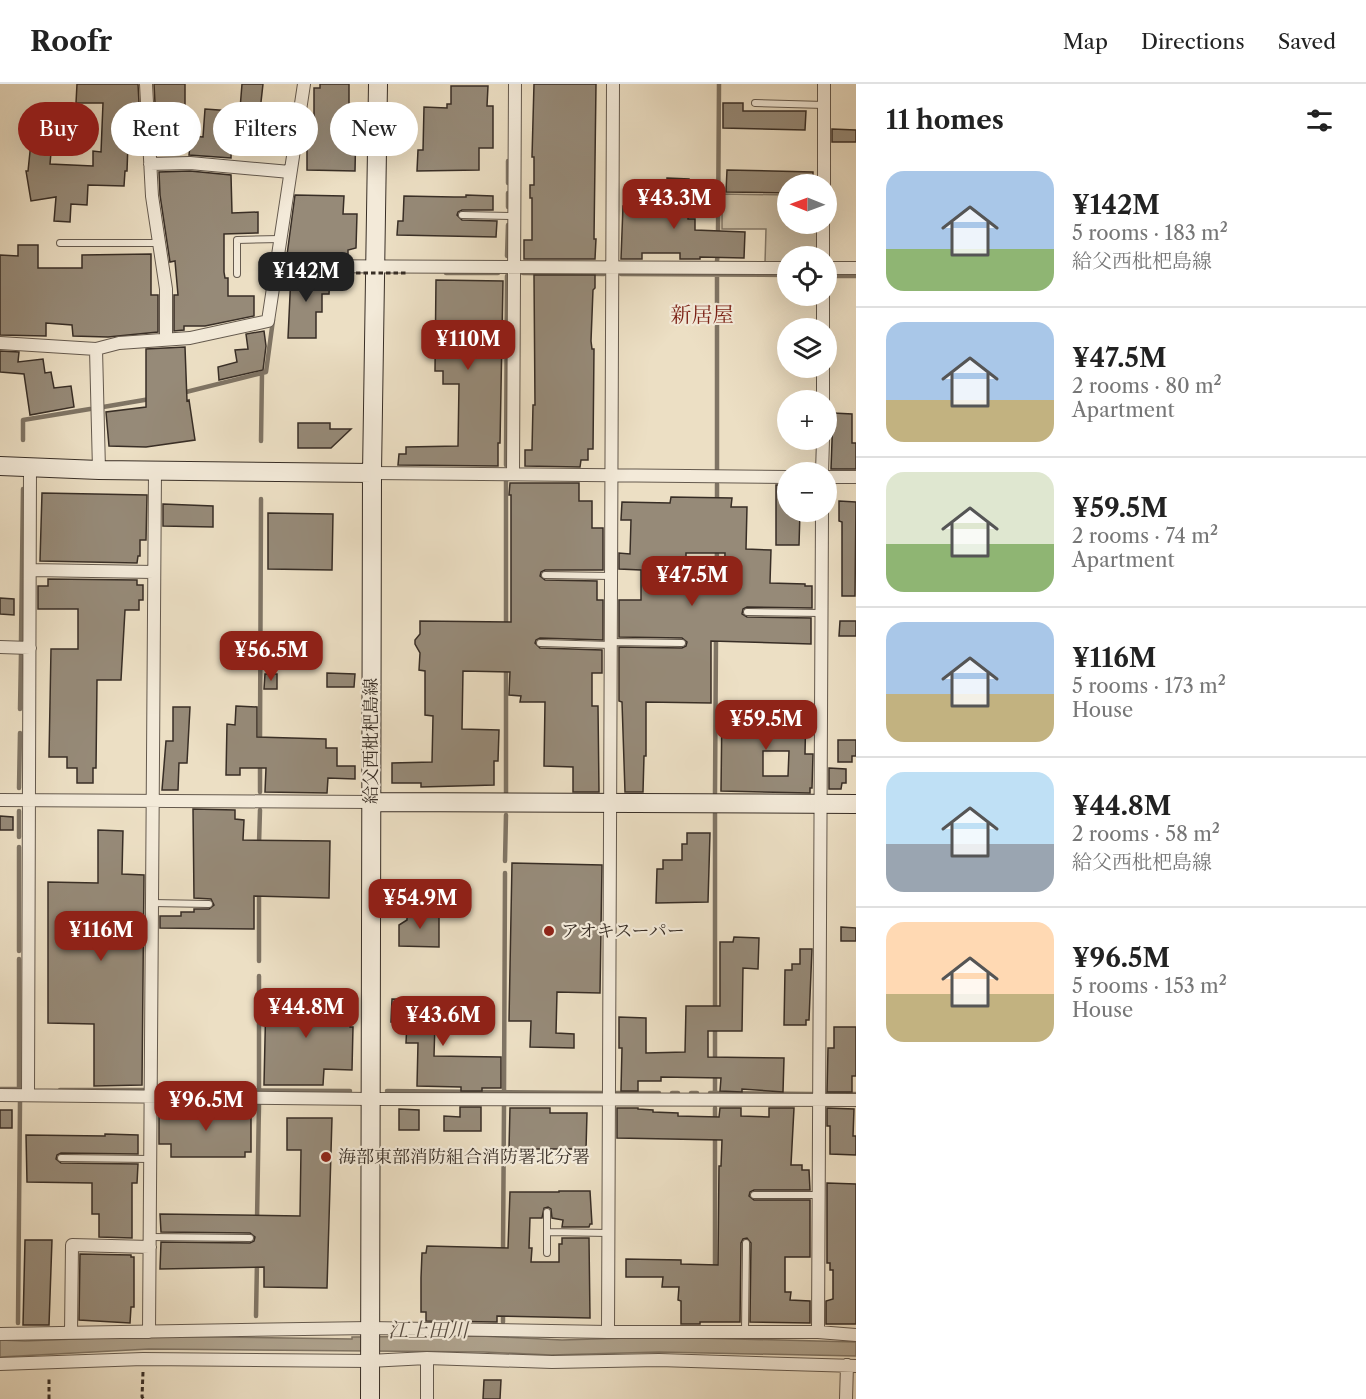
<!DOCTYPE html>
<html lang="en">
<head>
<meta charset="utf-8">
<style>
  :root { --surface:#fff; --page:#f2f2f2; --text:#222; --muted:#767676; --line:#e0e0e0; --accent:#8f2418 }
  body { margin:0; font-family:"Libre Caslon Text","Noto Serif JP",serif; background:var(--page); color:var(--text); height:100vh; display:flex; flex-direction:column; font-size:22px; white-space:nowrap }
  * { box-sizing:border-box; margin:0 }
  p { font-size:20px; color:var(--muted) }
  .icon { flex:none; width:33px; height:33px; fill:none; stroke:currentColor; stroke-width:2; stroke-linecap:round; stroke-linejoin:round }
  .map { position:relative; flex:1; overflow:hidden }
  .sheet { display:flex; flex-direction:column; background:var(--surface); width:510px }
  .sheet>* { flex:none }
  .banner { position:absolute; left:18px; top:18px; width:570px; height:54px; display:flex; gap:12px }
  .needle { width:39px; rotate:271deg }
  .controls { position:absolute; left:777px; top:90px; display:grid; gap:12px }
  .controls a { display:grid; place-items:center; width:60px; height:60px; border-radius:50%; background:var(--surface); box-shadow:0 6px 24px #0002; font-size:30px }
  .price { position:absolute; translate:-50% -51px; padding:0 14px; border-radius:12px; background:var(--accent); color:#fff; font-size:20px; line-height:39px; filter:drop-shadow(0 2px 3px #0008) }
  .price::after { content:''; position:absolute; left:50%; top:36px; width:18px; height:14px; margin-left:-9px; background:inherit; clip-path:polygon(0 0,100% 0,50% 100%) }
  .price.on { background:#222; color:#fff }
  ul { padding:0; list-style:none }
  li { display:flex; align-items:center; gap:18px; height:150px; padding:0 30px }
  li+li { border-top:2px solid var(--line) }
  li span { display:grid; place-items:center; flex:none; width:168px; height:120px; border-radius:18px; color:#555 }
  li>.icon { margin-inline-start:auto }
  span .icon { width:72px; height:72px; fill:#fffc; stroke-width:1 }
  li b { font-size:26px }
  h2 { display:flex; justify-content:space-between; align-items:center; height:72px; padding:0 30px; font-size:26px }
  .tag { padding:0 21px; border-radius:27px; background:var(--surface); box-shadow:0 6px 24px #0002; font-size:21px; line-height:54px }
  .tag.on { background:var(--accent); color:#fff }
  header { display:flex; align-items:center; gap:36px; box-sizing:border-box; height:84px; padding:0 30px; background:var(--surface); border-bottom:2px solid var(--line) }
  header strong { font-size:28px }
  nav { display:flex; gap:33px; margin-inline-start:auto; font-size:21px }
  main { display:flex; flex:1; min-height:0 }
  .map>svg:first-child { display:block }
</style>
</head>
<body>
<header>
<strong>Roofr</strong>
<nav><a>Map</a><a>Directions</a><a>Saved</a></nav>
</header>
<main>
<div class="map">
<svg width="856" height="1315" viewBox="0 0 856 1315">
  <rect width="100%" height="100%" fill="#ecdfc4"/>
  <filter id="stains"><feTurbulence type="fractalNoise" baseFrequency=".00333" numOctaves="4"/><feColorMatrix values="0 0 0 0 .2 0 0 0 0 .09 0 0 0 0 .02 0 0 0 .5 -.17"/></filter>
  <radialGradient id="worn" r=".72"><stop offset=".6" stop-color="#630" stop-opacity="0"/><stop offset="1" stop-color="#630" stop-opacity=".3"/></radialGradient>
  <path fill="#cdc1a9" stroke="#827868" stroke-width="1.5" d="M722,110l65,1 1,29h30l-1,32h-29l-1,7h-22l1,-34h-44z"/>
  <path fill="#afa38e" stroke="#7f7464" stroke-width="1.5" d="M151,1252l201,3v-2l129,-1 81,4 98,-3 196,5v14l-197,-4 -108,3 -67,-3 -335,-3 -149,8v-17l25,1z"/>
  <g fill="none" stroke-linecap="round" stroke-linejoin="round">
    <path stroke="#7f7464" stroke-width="4.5" d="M508,99v-22
      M508,123v-14
      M718,150l1,-150
      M507,172l1,-31
      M717,177l1,-9
      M717,188v198
      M446,189h52
      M523,189l81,1
      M621,190l167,1
      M832,192h24
      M182,309l84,-21 7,-52
      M103,323l47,-8
      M23,356v-20l67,-11
      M261,357l1,-68
      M506,381l1,-189
      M717,418v-18
      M716,511l1,-46
      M506,541v-144
      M21,557l2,-152
      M20,625l1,-55
      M260,658l1,-243
      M19,704l1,-55
      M260,708v-30
      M506,709v-126
      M715,709l1,-157
      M19,727v26
      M259,760l1,-34
      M19,763v104
      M505,777l1,-46
      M19,875v130
      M259,877v-69
      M715,928v-199
      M715,979v-37
      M0,1005h21
      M60,1006h84
      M160,1006l190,1
      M259,1006v-114
      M387,1007l215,2
      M616,1009h43
      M672,1009h6
      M691,1009h6
      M710,1009l102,1
      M504,1010l1,-221
      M826,1010h30
      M715,1012v-22
      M715,1036v-12
      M257,1136l2,-117
      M503,1169l1,-148
      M715,1186v-135
      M256,1232l1,-55
      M503,1238v-10
      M18,1239l2,-221"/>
  </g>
  <path fill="#968a78" stroke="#382e26" stroke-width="1.5" fill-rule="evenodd" d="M77,0h61l1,19h-5v40h-6l-1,28h-2l-1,15 -36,-1 -1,20 -16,-1 -1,18 -16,-1 2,-24 -25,4 -5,-30h2l6,-58 15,2v-11h24v14h-19l-4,46 43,2v-15l8,1 2,-49h-27z
    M154,0h31v22l-25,-1v-2h-5z
    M242,0h21l-3,27 -20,-2z
    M320,0h29v38h7l-1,49 -48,-1v-19l-1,-7 -3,-1 4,-22h7v-33h6z
    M534,0h62l-2,155h2l-1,20h-71v-19h8v-42h-2v-13h4v-28h-2z
    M451,2h37l-1,20h6v42h-14v22l-62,1 1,-21h5l1,-43 23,1v-4h4z
    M723,19h20v8h63l-1,19 -82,-2z
    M205,25l27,2 -1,47 -42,-3 2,-19 12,1z
    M268,39l21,3 -2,15 -21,-2z
    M832,45l24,1v12h-24z
    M727,86l86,2v12h-25v9l-62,-1z
    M190,87l41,4 1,38 26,-1v21l-34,1v38l1,6h3v18h26v20l-49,10h-21v4l-10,1v-36h4l-3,-34 -5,1 -10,-67 -1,-23z
    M667,94l22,1 -1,40h7v11l50,2 -1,26 -44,-1v2h-20v-6h-38v6h-21l2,-53h37v-18h7z
    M295,111l49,1 -1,18h14l-1,34 -8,2v6h-10v2h-46v-3h-5z
    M466,111l27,1v14h-31l-4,2 -1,3 5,5 35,1 -1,16 -99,-2 1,-14h5l1,-25 50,1h12z
    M18,161h20v23h44v-13l69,-1v41h7v37l-50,5 -35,-1 -1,-11 -26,-2v13l-46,-1v-80l18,1z
    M291,190h39l-1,20h-7v18h-6v26h-28z
    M534,191h61v13l-2,2 -2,51 1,8h2l-1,100h-5v11h-7l-1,7 -55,-1v-16h7l1,-45h2z
    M436,196l67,1 -3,162h-2v23l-100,-1 1,-11h7v-7l52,-1 1,-62h-16v-13h-8z
    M264,247l2,15 -3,24 -44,10 -1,-13 19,-5 -2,-12 13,-1 -2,-15z
    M185,263l2,54 2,-1 6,40 -49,7 -37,-1 -3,-34 40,-5v-58z
    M0,267l19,1 -1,10 25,-3 2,14 6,-1 3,16 17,-2 3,21 -44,8 -6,-41 -24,-2z
    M833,329l19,1v29h4v26h-25z
    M298,339h32v6h21l-20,19h-33z
    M510,399h69v18h13v27h11v42h-58l-4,2 -1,4 5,4 52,1v19h6v40l-63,-2 -4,2 -1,3 5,5 62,2v23h-10v33h6l1,86h-26v-25l-29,-1 1,-64h-25l1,-6 -12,-1 1,-23 -47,-1 -1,58 37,1 -1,31h-4v24l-73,2v-4h-29v-20l40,-1 1,-46 -8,-1v-44l-6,-1 1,-17 -5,-9v-4l5,-6v-13l91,1v-127h-2z
    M776,401h12v27h12l-1,33h-23z
    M42,409l105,2 -1,45h-6v16h-2l-1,7 -97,-2z
    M671,413l61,1 -1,9h16l-1,42 25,1 -1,33 35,1v2h7v22l-65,-1 -4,2 -1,5 5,3 64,1v26l-100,-3v62l-65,-1v54h-2l-1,36h-18l-3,-90 -3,-1v-54l63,1 4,-2 1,-4 -5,-4 -63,-1v-37h22v-30l-22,-1v-16l11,1 1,-34h-10l1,-18 48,1zM686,469h39l-1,29h-4v9l-39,-1v-25h5z
    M839,417l17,1 -1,94h-13v-74l-3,-1z
    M163,420l50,2v21l-50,-1z
    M268,429l65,1 -1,56 -64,-1z
    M48,495l89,1v5h6v15h-4v10h-14l-4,70h-24l-1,88h-3v15h-16v-15h-10v-11h-18l2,-108h27v-40h-40v-23h10z
    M0,514l14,1v16l-14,-1z
    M840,537h16v15h-17z
    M327,589l28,1 -1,13h-27z
    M265,590h12v15h-13z
    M767,621l39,1 -1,48h8l-1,34h-2v5l-89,-2 1,-82 45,1zM763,667h26l-1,25h-25z
    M236,622l21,1v30l69,2v9h11v18h18v13l-27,-1 -1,15 -62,-1 1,-24h-26v7h-14l1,-51 8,1z
    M173,623h17l-3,56h-8l-1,27h-16l4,-49h7z
    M838,656h18v16h-4v6h-14z
    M829,684l17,1v14h-4l-1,6h-12z
    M193,725l42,1v9l9,1 -1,20 87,1 -1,57 -75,-2v33l-94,-1v-12h21v-4h13v-3h15l5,-4 -3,-6 -17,-1z
    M0,732l13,1v13h-13z
    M98,746l25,1 -1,43 22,1 -2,210 -48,1v-62l-46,-1v-141l50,1z
    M687,749h23l-2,69 -52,1 1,-34h6v-9h19v-16h5z
    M512,779l90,2 -2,128 -43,-1 -1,41 18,1v14l-44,-1 1,-26h-22z
    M407,827l32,1v35l-40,-1v-21l8,-5z
    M841,843l15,1v13h-15z
    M734,853l25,1 -1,31 -15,-1 -1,63h-34v26l76,1 -1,34 -41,-3v3l-22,-1 1,-13 -60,-1v4h-23v10h-17l1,-43h-3v-31l27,1v35l39,-1 1,-46h34v-64h13z
    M800,865h12l-3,71h-3v5h-22l1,-55h7v-6h8z
    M266,911l84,2v30h3l-1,43 -28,-1 -1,16h-59z
    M392,915l71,1 -1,23 -27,-1 -1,34 67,1v31h-19v3h-21v-4l-44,-1 1,-43h-12l1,-21h-16z
    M834,943h22v49h-4v16h-25l1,-44h6z
    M237,1022h14v46h-6v5h-74v-13h-12v-33h6v-4l48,2v-1h24z
    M460,1023h21v24h-37v-15l16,1z
    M510,1024h40v5h37l-1,36h-77z
    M617,1024h21v1l15,1v2l25,1v3l41,1 1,-9h21v8l28,1v-9h25l-3,57h11v5h7l1,20h-56l-4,2 -1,4 5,4h56v57h-25v35h6l-1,8 20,1v22l-60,-1 1,-79 -4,-5 -4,1 -2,4 -1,79h-40v2h-19v-23l-3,-1 1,-13h-17l1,-10h-37v-18l55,1v4l37,1 1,-99h2l1,-26 -105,-2z
    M827,1024l27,1 -1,27h3v19l-26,-1v-28h-3z
    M399,1025l20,1v20h-20z
    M0,1026h12v18h-12z
    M287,1034h45l-5,170 -63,-1v-20l-104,2 1,-27 89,1 4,-2 1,-4 -5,-4 -89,-1 -1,-18 140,2 1,-66h-14z
    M105,1050l33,1v19l-77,-1 -4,2 -1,4 5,4 77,1 -1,19h-5v55l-33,-1v-23h-7v-31l-65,-1 -1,-47 79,1z
    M827,1099l29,1v140h-30v-23l7,-2v-29h-3v-7h-3z
    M559,1107h31l2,33h-2l-1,3h-27l1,-7 -11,-2 -1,-9 -3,-2 -4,1 -2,10h-12l-1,30h3l-1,14h28v-18h3v-6h27l1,80 -93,-2v6l-71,-1v-9h-5v-34l1,-25h4l1,-7 81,2 2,-56h49z
    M25,1156h27l-3,85h-26z
    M80,1170l51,1v2h3v50h-3l-1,16 -51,-3z
    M484,1296h17l-1,19h-17z"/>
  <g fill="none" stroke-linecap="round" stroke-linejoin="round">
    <g stroke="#655a4e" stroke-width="8">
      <path id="lane" d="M755,19l69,2
        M462,131l52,1
        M60,159h98
        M237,190v-34l43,-1
        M545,491l66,1
        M747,528l74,1
        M611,558l71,1
        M540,559l71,2
        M152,819l57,1
        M61,1074l89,1
        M754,1111h64
        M547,1148l61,1
        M150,1153l100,1
        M547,1169v-41
        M745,1248l1,-89"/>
    </g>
    <g stroke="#655a4e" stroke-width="14">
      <path id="street" d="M146,0l6,112 14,93v50
        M150,80l40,-1 100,9
        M824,100v-100
        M823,172v-32
        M276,182l512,2
        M826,184h30
        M823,244v-32
        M0,259l96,6 23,-6 71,-5 78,-17 36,-237
        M96,265l3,121
        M823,316v-32
        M822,388l1,-32
        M372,389l416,4
        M513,390l2,-390
        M826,393h30
        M30,486l124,2
        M0,563l30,1
        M0,716l371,2
        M0,1011l370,4 486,1
        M28,1011l2,-627
        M149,1248l6,-861
        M608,1248l5,-1248
        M818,1248l4,-820
        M71,1249l1,-88 78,2
        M0,1250l369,-6 239,4h210l38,3
        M0,1280l143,-5 226,2 58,-3 125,4 107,-2 197,6
        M427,1315v-41
        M846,1315l1,-34"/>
    </g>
    <g stroke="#382e26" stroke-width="20">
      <path id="secondary" d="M0,382l99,4 273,3
        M371,718l485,2
        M370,1315l2,-926 6,-389"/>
    </g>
    <path stroke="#382e26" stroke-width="3" stroke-dasharray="4.5 3" stroke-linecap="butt" d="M143,1288l-1,25 2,2
      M49,1315v-22"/>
    <use href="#lane" stroke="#f3ead9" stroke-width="6"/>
    <use href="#street" stroke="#f3ead9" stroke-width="12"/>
    <use href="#secondary" stroke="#f3ead9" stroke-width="18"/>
    <path stroke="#382e26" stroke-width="3" stroke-dasharray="4.5 3" stroke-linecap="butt" d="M341,189h66"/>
  </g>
  <g fill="#8f2418" stroke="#f3ead9" stroke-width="2">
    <circle cx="549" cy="847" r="6"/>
    <circle cx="326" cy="1073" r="6"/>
  </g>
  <g text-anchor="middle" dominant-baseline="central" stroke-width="4.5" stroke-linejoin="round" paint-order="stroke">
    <g font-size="18" fill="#382e26" stroke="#f3ead9">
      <text transform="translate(371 657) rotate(-90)">給父西枇杷島線</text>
    </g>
    <g font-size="18" fill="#382e26" stroke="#f3ead9" text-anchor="start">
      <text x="561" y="847">アオキスーパー</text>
      <text x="338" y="1073">海部東部消防組合消防署北分署</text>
    </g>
    <g font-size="20" font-style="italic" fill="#564b40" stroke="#f3ead9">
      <text x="428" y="1246">江上田川</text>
    </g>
    <g font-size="21" fill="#7a1f14" stroke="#f3ead9">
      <text x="702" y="230">新居屋</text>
    </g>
  </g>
  <rect width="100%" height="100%" filter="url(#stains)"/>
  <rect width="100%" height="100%" fill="url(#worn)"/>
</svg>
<div class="controls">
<a><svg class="needle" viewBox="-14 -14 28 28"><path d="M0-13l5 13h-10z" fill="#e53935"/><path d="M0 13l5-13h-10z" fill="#767676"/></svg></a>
<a><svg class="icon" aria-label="locate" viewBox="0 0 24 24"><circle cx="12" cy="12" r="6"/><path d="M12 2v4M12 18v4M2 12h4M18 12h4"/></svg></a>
<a><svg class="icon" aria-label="layers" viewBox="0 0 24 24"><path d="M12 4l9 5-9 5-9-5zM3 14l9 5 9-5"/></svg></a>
<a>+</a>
<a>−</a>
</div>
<b class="price" style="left:674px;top:146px">¥43.3M</b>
<b class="price on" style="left:306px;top:219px">¥142M</b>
<b class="price" style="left:468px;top:287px">¥110M</b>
<b class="price" style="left:692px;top:523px">¥47.5M</b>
<b class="price" style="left:271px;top:598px">¥56.5M</b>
<b class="price" style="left:766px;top:667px">¥59.5M</b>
<b class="price" style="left:420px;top:846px">¥54.9M</b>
<b class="price" style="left:101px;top:878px">¥116M</b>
<b class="price" style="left:306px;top:955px">¥44.8M</b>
<b class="price" style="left:443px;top:963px">¥43.6M</b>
<b class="price" style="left:206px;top:1048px">¥96.5M</b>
<div class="banner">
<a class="tag on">Buy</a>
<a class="tag">Rent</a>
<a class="tag">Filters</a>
<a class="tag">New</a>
</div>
</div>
<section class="sheet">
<h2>11 homes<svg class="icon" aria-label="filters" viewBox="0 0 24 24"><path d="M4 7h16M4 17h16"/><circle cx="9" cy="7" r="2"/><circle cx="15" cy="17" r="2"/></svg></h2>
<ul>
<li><span style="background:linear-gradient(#a9c7e8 65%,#8fb573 0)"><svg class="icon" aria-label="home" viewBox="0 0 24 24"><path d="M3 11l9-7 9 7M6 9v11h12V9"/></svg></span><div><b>¥142M</b><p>5 rooms · 183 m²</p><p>給父西枇杷島線</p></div></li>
<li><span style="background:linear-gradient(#a9c7e8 65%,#c2b280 0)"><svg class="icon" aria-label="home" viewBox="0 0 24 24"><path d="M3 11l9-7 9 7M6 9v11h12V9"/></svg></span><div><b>¥47.5M</b><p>2 rooms · 80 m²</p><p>Apartment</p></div></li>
<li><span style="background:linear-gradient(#dfe7d0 60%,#8fb573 0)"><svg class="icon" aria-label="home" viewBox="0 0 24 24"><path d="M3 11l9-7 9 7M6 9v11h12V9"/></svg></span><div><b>¥59.5M</b><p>2 rooms · 74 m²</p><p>Apartment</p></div></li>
<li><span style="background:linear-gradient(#a9c7e8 60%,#c2b280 0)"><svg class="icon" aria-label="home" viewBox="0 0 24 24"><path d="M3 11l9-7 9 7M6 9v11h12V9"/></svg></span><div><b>¥116M</b><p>5 rooms · 173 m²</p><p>House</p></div></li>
<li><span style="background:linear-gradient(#bfe0f5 60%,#9aa5b1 0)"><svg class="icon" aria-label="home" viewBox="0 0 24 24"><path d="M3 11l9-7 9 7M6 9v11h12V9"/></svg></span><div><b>¥44.8M</b><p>2 rooms · 58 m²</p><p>給父西枇杷島線</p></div></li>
<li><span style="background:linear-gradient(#ffd9b3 60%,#c2b280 0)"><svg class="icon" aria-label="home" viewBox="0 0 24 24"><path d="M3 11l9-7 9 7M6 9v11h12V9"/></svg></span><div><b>¥96.5M</b><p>5 rooms · 153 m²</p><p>House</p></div></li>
</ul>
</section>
</main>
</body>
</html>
